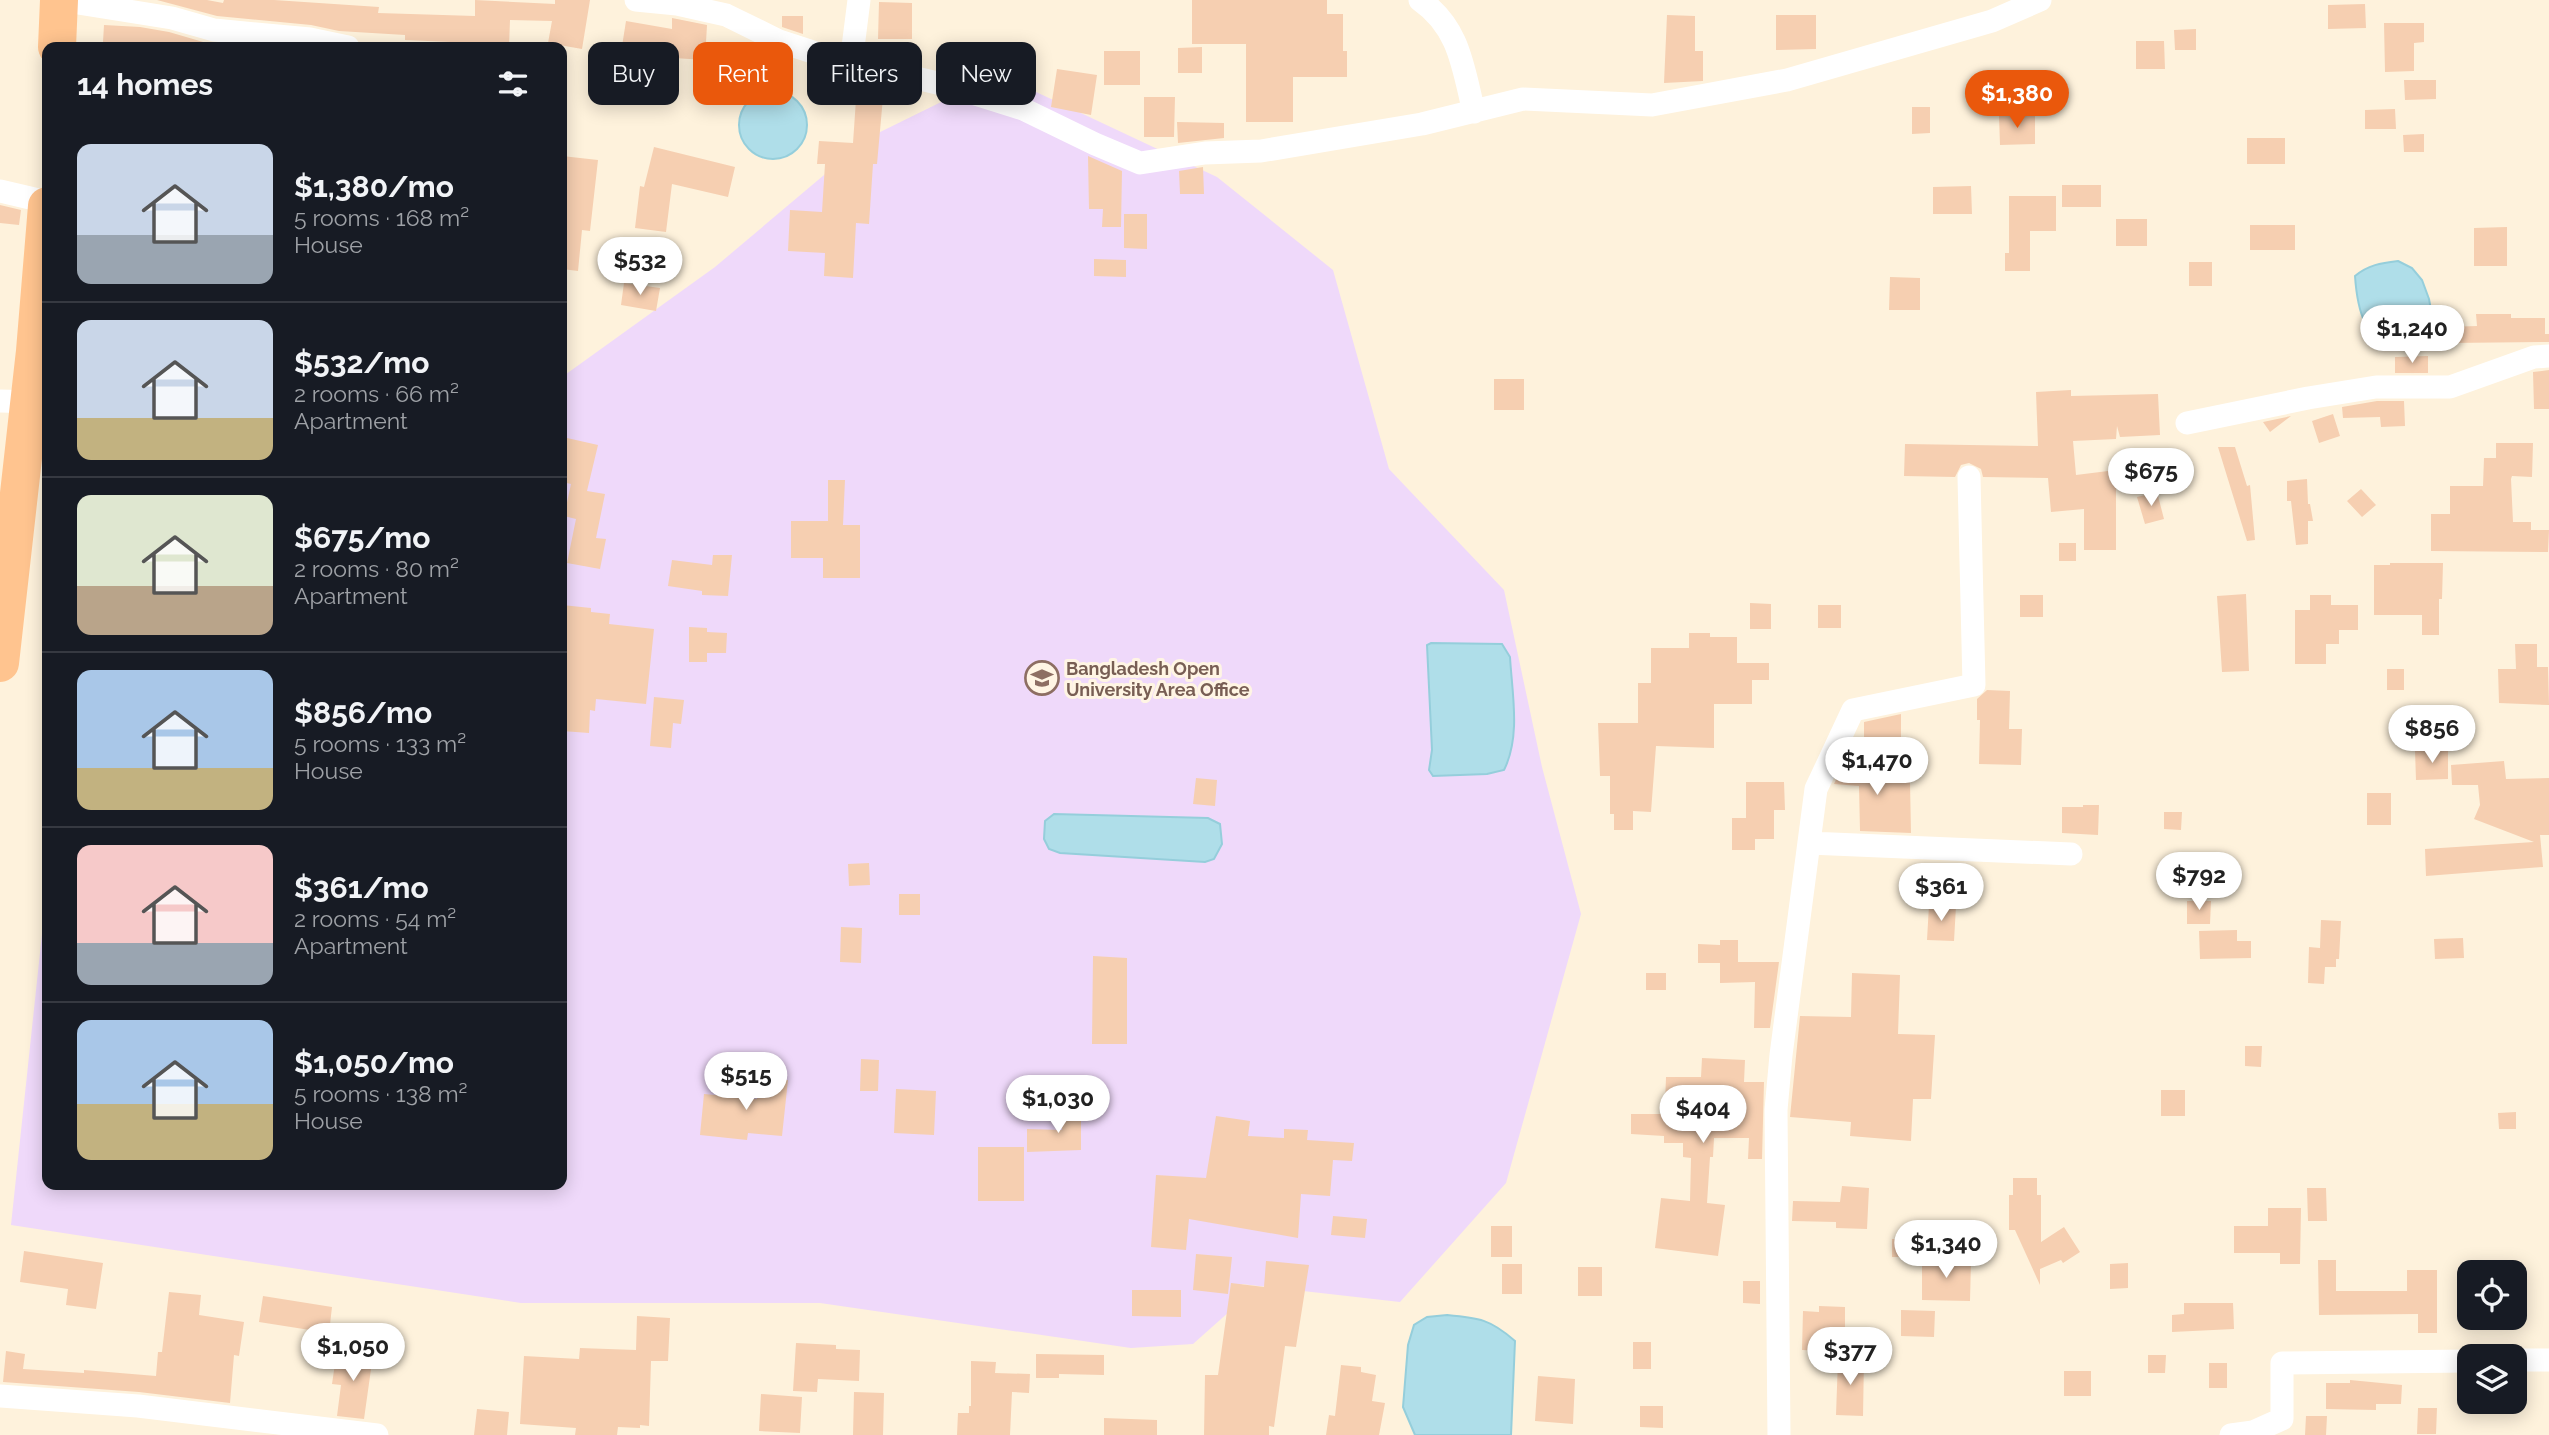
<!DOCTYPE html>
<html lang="en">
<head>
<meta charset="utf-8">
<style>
  :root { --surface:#171b24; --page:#242831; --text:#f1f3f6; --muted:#9ea1a6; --line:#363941; --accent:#ea580c }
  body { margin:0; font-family:Raleway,sans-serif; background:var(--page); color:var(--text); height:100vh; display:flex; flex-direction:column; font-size:26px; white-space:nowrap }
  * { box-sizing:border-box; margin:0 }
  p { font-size:23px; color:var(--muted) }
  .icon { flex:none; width:38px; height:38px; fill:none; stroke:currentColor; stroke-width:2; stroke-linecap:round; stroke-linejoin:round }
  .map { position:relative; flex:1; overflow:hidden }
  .details { position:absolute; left:42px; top:42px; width:525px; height:1148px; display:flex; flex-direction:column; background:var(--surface); border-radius:14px; box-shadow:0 4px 18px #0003 }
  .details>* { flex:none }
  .banner { position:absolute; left:588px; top:42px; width:665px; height:63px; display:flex; gap:14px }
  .tools { position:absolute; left:2457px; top:1260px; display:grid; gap:14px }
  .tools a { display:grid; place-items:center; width:70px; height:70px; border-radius:14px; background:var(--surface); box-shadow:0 4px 18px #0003; font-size:35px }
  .price { position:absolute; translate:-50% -60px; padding:0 16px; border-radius:24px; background:#fff; color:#222; font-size:23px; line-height:46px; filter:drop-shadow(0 2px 4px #0008) }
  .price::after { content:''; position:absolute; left:50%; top:42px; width:21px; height:16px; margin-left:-10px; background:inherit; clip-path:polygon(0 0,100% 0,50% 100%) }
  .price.current { background:var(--accent); color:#fff }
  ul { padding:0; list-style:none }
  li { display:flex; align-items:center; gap:21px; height:175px; padding:0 35px }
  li+li { border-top:2px solid var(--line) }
  li span { display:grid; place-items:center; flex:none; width:196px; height:140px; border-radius:14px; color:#555 }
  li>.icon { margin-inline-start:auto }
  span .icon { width:84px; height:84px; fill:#fffc; stroke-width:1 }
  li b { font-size:30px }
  h2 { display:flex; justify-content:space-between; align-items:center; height:84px; padding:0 35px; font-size:30px }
  .pill { padding:0 24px; border-radius:14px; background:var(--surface); box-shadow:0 4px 18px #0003; font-size:24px; line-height:63px }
  .pill.current { background:var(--accent); color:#fff }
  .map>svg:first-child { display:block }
</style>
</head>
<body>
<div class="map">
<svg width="2549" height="1435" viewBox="0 0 2549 1435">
  <rect width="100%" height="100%" fill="#fef2dc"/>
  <path fill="#efd9fa" d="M998,74l219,103 116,93 56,199 115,121 38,177 39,147 -75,269 -106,119 -158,-18 -12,27 -37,33 -62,4 -311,-45h-299l-510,-78 36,-338v298h515v-808l153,-110 153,-129z"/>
  <path fill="#afdee9" stroke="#95cedb" stroke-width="2" d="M739 125a34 34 0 1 1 68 0a34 34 0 1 1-68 0Z
    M2398,261l14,7 10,12 7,19 6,33 -5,10c-9,2 -19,6 -28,6 -38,-1 -45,-42 -47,-72 13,-11 26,-13 43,-15z
    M1431,643l71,1 8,13c2,36 11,79 -6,113l-17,4 -54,2 -4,-6 3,-20 -5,-105z
    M1054,814l154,4 12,6 2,20 -8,15 -9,3 -145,-9 -11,-4 -5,-10 1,-18z
    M1447,1315c32,3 43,4 68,26l-4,94h-96l-12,-28 5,-62 6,-20 13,-8z"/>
  <path fill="#f6cfb1" d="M157,0h50l16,3 1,-3h50l105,7 -1,6 97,3v-16l80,4v-4h35l-8,49 -34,-6 4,-22 -42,-1 -1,27h-35v-4l-69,-3v-5l-66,-4 -28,-6 -94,-9z
    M1192,0h135v14h16v37h4v26h-54v45h-47v-78h-54z
    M879,2l33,1v36h-34z
    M2365,4l1,24 -38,1v-24z
    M1667,15l28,1v35h8v30l-39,2z
    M1776,15h40v34l-40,1z
    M782,16h21v18l-21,-7z
    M672,18l35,7 -2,35 -47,-3 -5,27 -36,-6 9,-57 46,8z
    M2384,23h40v19l-10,1v28l-29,1z
    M104,25l36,2 29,5 41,12 38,3h-101l1,-2 -45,-3z
    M2196,29v21h-21l-1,-20z
    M2136,41h28l1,28h-29z
    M1202,47v26h-24v-25z
    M1104,51h36v34h-36z
    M1057,69l40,6 -6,40 -40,-8z
    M2404,80h32v19l-31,1z
    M857,85l27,1 -7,78h-4l-4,60 -13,-1 -3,55 -29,-2 1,-23 -37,-2 2,-41 32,2 3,-48h-8l2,-23 34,2z
    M1144,97h31l-1,40h-30z
    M1912,107h18v26l-18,1z
    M2395,109l1,20h-31v-19z
    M1999,116h36v28l-35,1z
    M1177,122l47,1v15l-46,5z
    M2424,134v18h-20l-1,-17z
    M2247,138h38v26h-38z
    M654,147l81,20 -7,30 -56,-13 -6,48 -31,-4 5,-42 4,1z
    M562,156l36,4 -8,71 -8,-1 -4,41 -16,-2z
    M1088,156l34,15 -1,56h-19l1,-18h-14z
    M1203,167l1,27h-24l-1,-23z
    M2062,185h39v22h-39z
    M1971,186l1,28h-39v-27z
    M2009,196h47v35h-26v40h-25v-18h4z
    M0,205l21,5 -2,15 -19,-2z
    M1124,214h23v35l-23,-1z
    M2116,219h31v27h-31z
    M2250,225h45v25h-45z
    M2507,227v39h-33v-38z
    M1094,259l32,1v17l-32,-1z
    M2189,262h23v24h-23z
    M1890,277l30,1v32h-31z
    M624,283l36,5 -4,23 -35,-6z
    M2476,314h35v4h34v16h4v8l-100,1 -1,-16 29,-1z
    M2428,356v17h-33v-16z
    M2549,370v39h-15l-1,-37z
    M1494,379h30v31h-30z
    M2071,390v6l87,-2 2,41 -40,2 -3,-11 -1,13 -43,2 3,34 40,-5v80h-32v-41l-33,3 -3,-34 -65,-1 -2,-8 -12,-6 -8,2 -6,12 -51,-1 1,-32 133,2 -2,-54z
    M2377,401h27l1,25 -24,1 -1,-10 -37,1 -1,-11z
    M2333,414l7,22 -21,7 -7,-22z
    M2291,416l-21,16 -7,-10z
    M567,438l31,7 -11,46 18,3 -9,44 10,1 -6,30 -33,-6 9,-44 -12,-3 7,-32 -9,-2v-20z
    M2496,443h37l-1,34 -20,-1 -1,3 2,43h18v8h18l-1,22 -117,-1v-37h19v-28h33l1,-28h12z
    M2218,447h17l12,39 3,-1 5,55 -8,1z
    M2307,479l1,25h2l3,17h-5v23l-12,1 -5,-44h-4v-20z
    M828,480h17l-2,45h17v53h-37v-20h-32v-37h37z
    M2361,489l15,16 -14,12 -15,-16z
    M2157,492l7,27 -19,5 -8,-27z
    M2059,543h17v18h-17z
    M713,555h19l-4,41 -26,-1v-4l-34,-5 4,-26 40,5z
    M2390,563h53l-1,36h-3v36h-17v-20h-48v-50h16z
    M2246,594l3,77 -27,1 -5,-76z
    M2020,595h23v22h-23z
    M2310,595h21v10h27v25h-19v14h-13v20h-31v-54h15z
    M1750,603l21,1v25h-21z
    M562,605l29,3v4l19,2 -1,10 45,5 -8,75 -50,-5 -1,12 -5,-1 -1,23 -27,-2z
    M1818,605h23v23h-23z
    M689,627l18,1v4l20,1 -1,20h-19v9h-18z
    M1689,633h21v4h27v26h32v17h-17v24h-38v44l-58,-2 -5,66 -18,-1v19h-19v-16h-4v-38h-10l-2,-53h40v-40h13v-35h38z
    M2515,644h22v23h11l1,38 -50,-2 -1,-34h18z
    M2387,669h17v21h-17z
    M1987,690l23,1 -1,38h13l-1,36 -42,-1 1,-44h-3v-21z
    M654,697l30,3 -3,24 -8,-1 -2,25 -21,-2z
    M1901,714v26l-37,1v-19z
    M2415,750h33v29l-32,1z
    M1849,751l23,1 -1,31 39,-1 1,51 -51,-2 -1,-45 -25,-2z
    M2504,761l2,18 43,-1v57h-9l3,32 -117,9 -1,-27 109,-7 -60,-23 6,-14 -2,-20h-26l-1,-20z
    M1196,778l21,2 -2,26 -22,-2z
    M1746,782h38l1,28h-11v29h-19v11h-23v-32h14z
    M2367,793h24v32h-24z
    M2083,805h16l-1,30 -36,-2v-26h21z
    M2164,812h18l-1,18 -17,-1z
    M869,863l1,22 -21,1 -1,-22z
    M899,894h21v21h-21z
    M2187,901h24l-1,23h-23z
    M1929,905l27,1 -2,35 -27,-1z
    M2321,920l20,1 -2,38h-3v8h-11l-1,17 -16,-1 1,-36 11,1z
    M841,927l21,1 -1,35 -21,-1z
    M2237,930v11h14v17l-51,1 -1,-28z
    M2463,938l1,20 -29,1 -1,-20z
    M1720,940h18v22h41l-9,66h-16l1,-46 -35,1v-20h-22v-19l22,1z
    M1093,956l34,2v86h-35z
    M1646,973h20v17h-20z
    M1852,973l48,2 -2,59 37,1 -4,64h-18l-2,42 -61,-5 1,-14 -61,-5 10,-101 51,1z
    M2245,1046h17l-1,21 -16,-1z
    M1702,1058l43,2 -1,22h20l-2,77h-14l1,-21h-35l-1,19h-3l-3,46 18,2 -7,51 -63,-8 6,-50 29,3 1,-43 -8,-1v-14h-19v-7l-33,-2v-20h30v-9h4l1,-28h35z
    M861,1059l18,1 -1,31h-18z
    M760,1077l28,3 -6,56 -34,-3 -1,7 -47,-5 4,-41 53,5z
    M896,1089l40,2 -2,44 -40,-2z
    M2161,1090h24v26h-24z
    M1062,1108h19v42l-54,2v-23l35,1z
    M2516,1112v17h-17l-1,-16z
    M1216,1116l34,5 -2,15 36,2v-9l24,1 -1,10 47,3 -2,18 -19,-1 -3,36 -29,-2 -3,44 -109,-19 -3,31 -35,-3 5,-72 50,3z
    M978,1147h46v54h-46z
    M2013,1178h24v17h4v47l23,-15 16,25 -17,11 -2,-3 -21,9v16l-25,-55h-6v-35h4z
    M1842,1186l27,2 -2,41 -31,-1v-6l-44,-1 1,-20 47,1z
    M2307,1188h19l1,33h-19z
    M2268,1208h33l-1,56h-20v-11h-46v-27h34z
    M1333,1216l34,3 -2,19 -34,-3z
    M1491,1226h21v31h-21z
    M1892,1239h19v18h-19z
    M24,1251l79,12 -7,46 -30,-4 2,-16 -48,-7z
    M1196,1254l36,3 -4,37 -35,-4z
    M1922,1260l49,1 -1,40 -48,-1z
    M2318,1260h18v31h71v-21h30v63h-19v-19l-99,1z
    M1266,1261l43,4 -13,82 -11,-1 -11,81 -5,-1v9h-65l1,-60h13l13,-92 33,4z
    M2128,1263v25l-18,1v-25z
    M1502,1264h20v30h-20z
    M1578,1267h24v29h-24z
    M1743,1281h17v23l-17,-1z
    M1132,1290h49v27l-49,-1z
    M169,1292l32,3 -2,20 45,7 -5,34 -5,-1 -4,48 -91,-11 -136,-10 3,-31 19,3 -2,15 61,4v-3l72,6 2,-24h4z
    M263,1296l69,11 -3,26 -70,-11z
    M2184,1303h49l1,26 -62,3v-17l12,-1z
    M1819,1306l26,1v45l-43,-2 1,-39 16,1z
    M1901,1310l34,1 -1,26 -33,-1z
    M637,1316l33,2 -2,43h-17l-2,65 -9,-1v3l-22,-1 -1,8h-42l1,-7 -56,-4 4,-68 55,3 1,-11 56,2z
    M1633,1342h18v27h-18z
    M796,1343l40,2v4l24,1 -1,31 -41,-2 -1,13 -24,-1z
    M337,1350l36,5 -9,64 -27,-3 4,-31 -9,-1z
    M1036,1354l68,1v20l-45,-1v4h-23z
    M2148,1355h18l-1,18h-17z
    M1838,1359h26l-1,57 -27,-1z
    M971,1361l25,1 -1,11 35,1 -1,19 -17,-1 -2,43h-53l1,-22h11v-7h2z
    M2209,1363h18v25h-18z
    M1341,1365l20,2v5l15,3 -4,26 13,2 -6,32h-53l3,-20 6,1z
    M2064,1371h27v25h-27z
    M1538,1376l37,3 -2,45 -38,-3z
    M2350,1380l52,5 -1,19h-25v6l-50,-1v-26h24z
    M854,1392l30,1 -1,42h-30z
    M761,1394l41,3 -2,36 -41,-2z
    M1640,1406h23v22l-23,-1z
    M2418,1408h19l-1,26h-19z
    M477,1409l32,3 -2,23h-33z
    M2306,1416h21l-1,19h-21z
    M1104,1418l53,2v15h-53z"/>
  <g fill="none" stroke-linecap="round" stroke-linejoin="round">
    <path stroke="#fff" stroke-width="23" d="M59,0l113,18 42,12 96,9 38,8
      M636,0l41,4 49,11 53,26 52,17 119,28 73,23 72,35 45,19 65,-10 56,-2 161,-27 101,-25 129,6 135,-25 205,-59 48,-21
      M1420,0c40,28 43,68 54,112
      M851,63l8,-63
      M0,191l47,11
      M0,401l39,1
      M2187,423l121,-25 68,-11h74l84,-30 15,-1
      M1809,843l262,11
      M2515,1360h34
      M0,1396l138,10 239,29
      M1779,1435l-3,-325 5,-55 35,-266 37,-79 121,-25 -5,-208
      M2231,1435l22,-3 29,-13v-56l187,-2"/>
    <path stroke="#ffc48f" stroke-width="38" d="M57,47l2,-47
      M0,663l35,-312 12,-145"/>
  </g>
  <defs>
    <g id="university-ring" transform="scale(1.75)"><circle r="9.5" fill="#fff5e4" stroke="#8d6e63" stroke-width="1.5"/><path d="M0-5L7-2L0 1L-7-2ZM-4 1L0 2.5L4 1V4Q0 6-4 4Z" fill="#8d6e63"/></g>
  </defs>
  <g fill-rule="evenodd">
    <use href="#university-ring" x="1042" y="678"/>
  </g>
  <g text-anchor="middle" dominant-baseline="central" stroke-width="6" stroke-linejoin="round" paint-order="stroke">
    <g font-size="18" font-weight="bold" fill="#785e54" stroke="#fff5e4" text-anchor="start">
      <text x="1066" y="668">Bangladesh Open<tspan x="1066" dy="21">University Area Office</tspan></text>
    </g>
  </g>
</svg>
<div class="tools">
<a><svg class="icon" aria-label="locate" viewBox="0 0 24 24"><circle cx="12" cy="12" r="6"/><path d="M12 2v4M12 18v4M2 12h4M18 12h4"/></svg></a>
<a><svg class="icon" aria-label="layers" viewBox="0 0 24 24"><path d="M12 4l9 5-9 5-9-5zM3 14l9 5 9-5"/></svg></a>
</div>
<b class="price current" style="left:2017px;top:130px">$1,380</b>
<b class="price" style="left:640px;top:297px">$532</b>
<b class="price" style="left:2412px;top:365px">$1,240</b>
<b class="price" style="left:2151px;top:508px">$675</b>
<b class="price" style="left:2432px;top:765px">$856</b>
<b class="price" style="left:1877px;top:797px">$1,470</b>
<b class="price" style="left:2199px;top:912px">$792</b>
<b class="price" style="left:1941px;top:923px">$361</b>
<b class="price" style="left:746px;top:1112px">$515</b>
<b class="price" style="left:1058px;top:1135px">$1,030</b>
<b class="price" style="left:1703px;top:1145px">$404</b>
<b class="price" style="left:1946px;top:1280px">$1,340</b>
<b class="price" style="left:353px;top:1383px">$1,050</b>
<b class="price" style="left:1850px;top:1387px">$377</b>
<div class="banner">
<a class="pill">Buy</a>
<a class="pill current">Rent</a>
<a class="pill">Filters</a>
<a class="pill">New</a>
</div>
<section class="details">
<h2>14 homes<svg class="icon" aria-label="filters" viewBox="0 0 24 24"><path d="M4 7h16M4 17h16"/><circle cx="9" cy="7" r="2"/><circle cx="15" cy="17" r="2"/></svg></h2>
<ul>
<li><span style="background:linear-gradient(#c9d6e8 65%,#9aa5b1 0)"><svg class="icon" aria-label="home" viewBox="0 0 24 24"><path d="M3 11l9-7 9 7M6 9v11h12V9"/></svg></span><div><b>$1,380/mo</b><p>5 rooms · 168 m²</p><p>House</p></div></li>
<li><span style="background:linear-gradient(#c9d6e8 70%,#c2b280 0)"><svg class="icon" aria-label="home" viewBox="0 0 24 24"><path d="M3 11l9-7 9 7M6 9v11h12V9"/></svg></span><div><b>$532/mo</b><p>2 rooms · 66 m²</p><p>Apartment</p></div></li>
<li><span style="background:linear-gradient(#dfe7d0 65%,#b9a48a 0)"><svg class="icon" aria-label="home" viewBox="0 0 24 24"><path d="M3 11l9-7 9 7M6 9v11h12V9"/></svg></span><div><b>$675/mo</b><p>2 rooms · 80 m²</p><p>Apartment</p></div></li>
<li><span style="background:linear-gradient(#a9c7e8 70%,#c2b280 0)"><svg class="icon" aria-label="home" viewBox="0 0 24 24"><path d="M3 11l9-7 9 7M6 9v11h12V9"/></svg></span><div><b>$856/mo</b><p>5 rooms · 133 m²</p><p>House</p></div></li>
<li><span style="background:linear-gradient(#f6c9c9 70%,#9aa5b1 0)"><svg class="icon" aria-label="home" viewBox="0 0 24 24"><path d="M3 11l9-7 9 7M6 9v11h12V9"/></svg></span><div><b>$361/mo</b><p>2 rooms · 54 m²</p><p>Apartment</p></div></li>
<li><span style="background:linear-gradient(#a9c7e8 60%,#c2b280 0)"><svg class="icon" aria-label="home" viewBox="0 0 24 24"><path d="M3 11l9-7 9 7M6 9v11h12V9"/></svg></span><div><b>$1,050/mo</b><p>5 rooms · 138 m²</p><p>House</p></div></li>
</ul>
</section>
</div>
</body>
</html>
